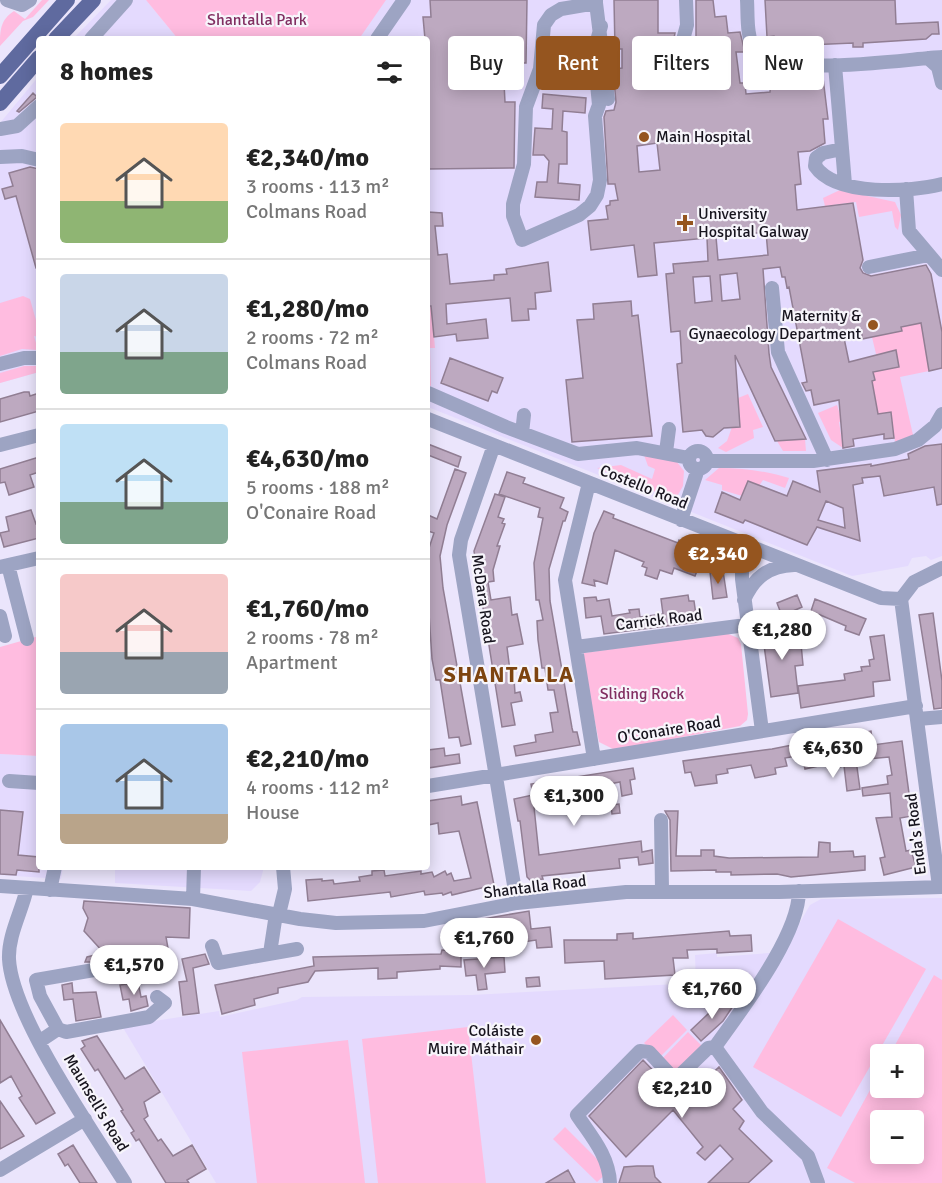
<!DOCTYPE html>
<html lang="en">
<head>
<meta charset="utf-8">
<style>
  :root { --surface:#fff; --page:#f2f2f2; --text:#222; --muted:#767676; --line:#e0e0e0; --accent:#95551f }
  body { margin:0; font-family:Signika,sans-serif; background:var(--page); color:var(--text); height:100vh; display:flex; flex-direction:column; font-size:22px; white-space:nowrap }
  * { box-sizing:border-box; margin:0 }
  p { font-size:20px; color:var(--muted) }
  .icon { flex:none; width:33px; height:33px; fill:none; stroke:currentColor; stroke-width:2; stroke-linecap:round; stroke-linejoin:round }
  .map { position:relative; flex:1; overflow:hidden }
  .side { position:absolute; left:36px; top:36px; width:394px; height:834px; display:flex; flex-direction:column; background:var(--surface); border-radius:6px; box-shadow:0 3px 15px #0003 }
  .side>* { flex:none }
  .guide { position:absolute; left:448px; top:36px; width:404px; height:54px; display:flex; gap:12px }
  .fabs { position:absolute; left:870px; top:1044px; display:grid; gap:12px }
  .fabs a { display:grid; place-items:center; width:54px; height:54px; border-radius:6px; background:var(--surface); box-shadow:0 3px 15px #0003; font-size:30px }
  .price { position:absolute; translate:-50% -51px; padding:0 14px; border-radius:21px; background:#fff; color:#222; font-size:20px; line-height:39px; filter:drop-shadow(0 2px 3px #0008) }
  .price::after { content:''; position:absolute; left:50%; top:36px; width:18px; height:14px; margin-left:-9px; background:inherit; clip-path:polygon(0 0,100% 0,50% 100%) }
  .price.active { background:var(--accent); color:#fff }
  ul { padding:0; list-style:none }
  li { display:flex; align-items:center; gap:18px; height:150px; padding:0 24px }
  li+li { border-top:2px solid var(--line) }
  li span { display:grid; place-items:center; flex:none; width:168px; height:120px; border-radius:6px; color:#555 }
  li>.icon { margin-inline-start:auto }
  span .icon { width:72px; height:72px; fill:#fffc; stroke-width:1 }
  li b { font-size:26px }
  h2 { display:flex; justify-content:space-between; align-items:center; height:72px; padding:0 24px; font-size:26px }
  .pill { padding:0 21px; border-radius:6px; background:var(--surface); box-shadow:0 3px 15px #0003; font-size:21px; line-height:54px }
  .pill.active { background:var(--accent); color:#fff }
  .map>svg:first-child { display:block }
</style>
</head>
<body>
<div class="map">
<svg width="942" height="1183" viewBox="0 0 942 1183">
  <rect width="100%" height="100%" fill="#ebe5fc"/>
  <path fill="#e4dafe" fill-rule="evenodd" d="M111,0h35l32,39h-105z
    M317,0h625v556l-11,4 -5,-4 -14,2 -4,8 -56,10 -424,-169v-368h-69l8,-14z
    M39,76v296l-39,11v-260z
    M0,754l39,2v111h24l-2,12 -61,-4z
    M115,867h148v4l-3,11 -9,9 -136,-8z
    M942,898v285h-726l-94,-157 97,-15 1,6 77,-17 5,-3 170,-2 224,-12 -1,-28 22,-2v4l52,-4 10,6 31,-54 11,-6zM880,1054h34v34h-34zM880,1120h34v34h-34z"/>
  <path fill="#ffbce0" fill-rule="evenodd" d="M42,0h7l-16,17 -10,4 -23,25c0,-15 0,-26 14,-35l11,8z
    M146,0h240l-27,39h-181z
    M840,190l55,12 6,13 -3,15 -3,-3 -3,-16 -33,6 -3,-15 -31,4 -2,-8z
    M23,296l7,3 9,32v6l-5,-1 4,14 -16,-1 -22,7v-53z
    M428,306h3l4,42h-5l1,38 -3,-1z
    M921,323l8,48 -29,6 13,58 -18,7 -4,-30 -13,2 -6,-33 3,-1 -2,-8 23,-21 -20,3 -4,-17 30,-6 -1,-4z
    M24,366h15v6l-39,11v-10z
    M748,394l15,33 -10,3 1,8 -28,14 -8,-4 9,-7 5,-14h8l-2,-29z
    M837,405l5,16 -3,1 4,26 -12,-8 -13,-27z
    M805,439l1,12h-23l-6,-10z
    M644,455l33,7 7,9 -1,15 -8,14 -78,-32 24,-3 31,14 3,-10 -7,-3z
    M719,468c25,0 46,3 70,10l-4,10 -22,-8 -4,6 -11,-5 -6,15 -20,-6v-5l-17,-5z
    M726,633l12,5 3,6 7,70 -1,6 -7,6 -125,24 -16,-8 -17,-85 2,-4z
    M39,636v120l-39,-2v-107z
    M838,919l88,50 -85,148 -88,-50z
    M934,975l8,5v203h-87l-28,-15 53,-96v16h34v-34h-24zM880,1120h34v34h-34z
    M673,1015l14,15 -28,28 -15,-15z
    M468,1027l18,156h-108l-16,-144z
    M688,1032l14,14 -28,29 -14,-14z
    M348,1040l17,143h-108l-15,-131z
    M565,1127l44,44 -12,11 -44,-43z"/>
  <path fill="#bda9c0" stroke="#917e93" stroke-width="1.5" fill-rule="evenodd" d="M430,0h97l-1,63h-4v19l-18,1 1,19h10l-1,66 -86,1v-130h-3l-2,-22h8zM482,63l1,17 -33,1 -1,-17z
    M614,0h44v33h17l-4,20 7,7 8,-2 5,-13 5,-1v-44h17l2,17 11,-1 2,17 12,-1 5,20h-9l4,31h5l1,11 24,-2 1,-12 47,-5 1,3h4l5,41h-5l2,24 -15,8 -12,1 3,32 -6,1 2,25 56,-7 10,57 -3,8 3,5 8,3 55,-11 5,9 11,58v36l-13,3 -8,-48 -20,4 1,4 -40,8v-5l-18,4 5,24 47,-12 3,17 -26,5 2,8 -3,1 6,33 13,-2 3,26 -10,1v-5l-31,5 1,7 -11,2 -4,-48 -25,5 -3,-15 -5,1 -4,-8 5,-1 -18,-95 -2,1 -2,-11h-3l-2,-10 -17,2 6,84 2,14 35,72 -31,2 -40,-86 5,72 -16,1 -11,9 -7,-1 -4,-6 -19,2 -6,-68 5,-1 -2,-32 -9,1 -5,-58 8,-1 -1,-9 35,-3 -1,-23 -53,5 3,32 -19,2 -4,-32 -43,5 -3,-29 20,-2 -2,-13 4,-1v-4l8,-1 -3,-16h-7l-4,-67 2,-6 8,-1 2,-8 -3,-33 9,-1v-19h-7zM657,143l3,27 -21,2 -2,-26zM766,232l2,23 -50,5 -2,-23zM737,273l3,26 -18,2 -2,-26zM710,276l2,25 -17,2 -2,-26z
    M765,0h130l1,24 42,-2 1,12h-7l-6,5 -63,4v4h-10v-4l-68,3 -4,-4h-6l-1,-6 -7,1z
    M586,47l2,33 -39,4 1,-14 29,2 -2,-24z
    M33,93l4,4 -18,15 -2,-1z
    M543,94l43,4 -1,15 -22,-2 -1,20 5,1v32h-8l-1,19 22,2 -1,15 -44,-3 2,-15h10l2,-21 -5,-6h-11l2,-27 17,1 1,-20 -11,-1z
    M30,167l9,2v99h-3l-20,-72 -11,3 -3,-10 11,-3 -4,-13z
    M428,212l14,1 1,13h-8l3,29 9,-1 3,30 44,-4v-5l13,-1 -1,-5 42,-7 3,29 -16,2 1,16h-8l1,11 -17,1 -2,-23 -64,6 1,20 39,-5 2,19 -31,3 -1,-7 -22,3 -3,-31h-3z
    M631,301l1,15 6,-1 14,121 -80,6 -6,-62 17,-2 -6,-58 17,-1 -1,-15z
    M450,358l53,20 -6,15 -5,-2 -4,10 -47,-18z
    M24,392h5l1,4 9,-3v18l-39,11v-23z
    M428,444l33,13 -3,10 -30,-12z
    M942,444v60l-5,1 -3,-18 -50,9 -4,-20 -18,2 1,5 -10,2 7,56 -43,-14 -10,18 -62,-25 -2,3 -28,-11 7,-20 18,8 8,-19 39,15 6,-15 27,11 -3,-21 54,-7v2l38,-7 -1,-5 17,-8zM826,501l17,7 2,20 -27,-8z
    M39,457v15l-9,3 4,12 -25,8 -4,-13 -5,1v-14z
    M455,469l11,4 -19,52 -7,31 3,32 28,156 -10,2 -2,-9 -10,1 -9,-58h-4l-4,-21 -4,-60v-48l6,-18 -6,-2v-16l9,4z
    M507,472l18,6 -2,5 41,15 -4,10 8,4 -3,9h-2l-14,48 1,32 22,127 1,4h4l3,13 -64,11 -2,-10 22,-4 -1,-7 18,-3 -3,-19 8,-1 -4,-22h-6l-3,-22h-3l-4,-28 -1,-19 6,-1 -4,-20h-3l-2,-37 9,-45 -5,-1 2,-9 -41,-14z
    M495,494l10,3 -7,20 6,2 -2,4 3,1 -8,22h3l-7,24 1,11 -6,1 3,18 19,-3 2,18 5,-1 6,30 -16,3 4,32h3l1,14 5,-1 2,9 -11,2 4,22 -13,2 -28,-176z
    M31,510l5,14 3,-1v15l-35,9 -4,-14 9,-2 -3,-14z
    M604,511l10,4 -1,3 65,25 1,-3 25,13 -9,23 -21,-8 -2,6 -12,-4 -3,9 -12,-4 2,-7 -5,-2 2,-4 -29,-12 -8,34 -13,-4 1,6 -13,-3 12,-50z
    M723,571l4,26 -14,2 -3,-27z
    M688,595l1,6h5l3,21 -93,12 -3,-18 -15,2 -2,-20 12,-1 1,4 12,-2 3,17 18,-3 -1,-3 10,-1 1,8 23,-3 -2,-15z
    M797,595l5,12 -20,9 -5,-13z
    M815,599l51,20 -7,16 -14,-5 1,-4 -35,-15z
    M933,613l9,68v27l-8,1 -15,-94z
    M776,628l1,8 23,-3 3,32 -8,1 3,27 -27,4 -9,-67z
    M884,635l6,45 -17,2 1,14 -73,12 -3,-22 47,-6 -1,-6 18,-3 -1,-4 9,-1 -1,-6 5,-1 -4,-22z
    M871,731l2,14 29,-4 10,75 -12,2 6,33 5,-1 5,17 -32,8 -4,-17 5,-1 -9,-39 16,-1 -2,-24 -27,3 -1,-8 26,-4 -1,-8 5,-1 -3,-18 -33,3 4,29 -13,2 -3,-25 -16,3 -1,-5 -22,5 -3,-14 -17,3 2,8 -12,2 1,6 -21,4 -4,-13 -24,4 1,4 -12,2 1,8 -22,3 -4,-14 -6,1 -2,-12 89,-12 56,-11 -1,-3 15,-3 1,4z
    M444,748l1,8 14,-2 1,9 -32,5v-18z
    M633,768l2,11 -5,1 2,14 -10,2 -2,-14 -16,3 1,13 -26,3 -1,-3 -22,7 -22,2 5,48 102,-14 1,11 10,-2 1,13 -14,2 -1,-8 -19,2 1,9 -78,8 1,3 -13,1 -3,-3 -7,-56h-2l-4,-22 19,-4 -2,-11z
    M461,796l1,9 15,-3 17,83 -42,10 -1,-3 -8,3 -1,-2 -17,2 -1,-4 -33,6 -1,-5 -82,9 -2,-21 16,-1v2l11,-1 1,4 26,-3 -1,-4 13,-2v-4l12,-1 1,6 36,-5v3l11,-2 2,5 11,-6 2,4 4,-2 3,8 17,-3 -12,-47 -20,3 -1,-11 -10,2v-24z
    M619,804l1,9 -8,1 -1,-9z
    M0,810l23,2 -5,43 21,2v15l-22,-2 -1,5 -16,-1z
    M665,811h13l-2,45h25v-6h13v6l15,2 89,-1 1,-15 11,1v9l23,-1 1,6 11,-1v14l-74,7 -14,-3 -46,1v-3h-15v-2l-45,1 -1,-51z
    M84,901l106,7 -1,30 -23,-1 3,17 -46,5 2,9 -18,4 -2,-7 -3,1 -4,-4h-13l2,-5 17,-4 -20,-22 4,-13 -5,-10z
    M529,911l2,18 19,-2 2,20 -15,1 -1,-8 -13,2 -2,-16 -42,5 -2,-11z
    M729,931l1,5 21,-1 1,16 -35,2v-4l-30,1 1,8h-15l2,17 -70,4 -1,-18 -39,2 -1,-23h53v-6l16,-1v6z
    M442,950l19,2v15l-21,-1v3l-43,3v6l-19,1v-11l-63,3 -7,11 -30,6v5l-24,6 1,6 -33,9 -7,-29 99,-19 -1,-9 128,-3z
    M205,954l4,10 -16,4 6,45 -16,2 -4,-33 8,-1 -5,-22z
    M504,957l1,15 -20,2 2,15 -9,1 -2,-15 -10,1 -2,-16z
    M539,977l1,9 -13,1 -1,-9z
    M138,982l3,15 5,-1 2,10 -17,5 -2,-12 -6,1 -3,-15z
    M72,983l1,10 23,-1 5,25 -25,4 -3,-22 -9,1 -2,-15z
    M725,998l8,8 -10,15 -22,20 -10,-11z
    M0,1020l55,93 -19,11 -17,-26 3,-2 -11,-20 -11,7z
    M97,1036l28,43 19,-12 16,25 -16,10 4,14 -4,3 14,22 3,-2 12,17 19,-11 14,24 -19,11 2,3h-23l-27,-44 -3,2 -5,-8 3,-2 -13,-20 2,-1 -25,-41 -3,2 -14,-22 4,-3 -3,-5z
    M643,1060l25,26 9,3 8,7 5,-5 2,2 27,-26 23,33 -9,9 11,12 -5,8 33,32 -24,22h-40l25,-24 -13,-14 -15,15 -8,-7 6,-6 -30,-37 -47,47 -37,-41z
    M0,1101l24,35 -24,13z
    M73,1145l8,13 16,25h-17l-12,-19 -3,2 -7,-12z
    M637,1166h16l2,11 6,6h-42l5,-16z
    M568,1170l7,13h-29z"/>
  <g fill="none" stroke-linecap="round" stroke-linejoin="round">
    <path stroke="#9da4c3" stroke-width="14" d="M7,0l15,5 8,-5
      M596,0v3l-35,6 -10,6 -7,10 -4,44 -14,38 -2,57 -11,40v12l9,24 57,-25 11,-9 7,-11 3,-15 -5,-64 4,-11 -5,-53 7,-26
      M747,0c1,14 -1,38 8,50 24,29 150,9 187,7
      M596,3l12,96
      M91,39l35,-39
      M377,39l27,-39
      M680,51l7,-26 -1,-25
      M928,58l10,9 4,16
      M835,65l10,119
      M0,129l17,-3 22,-20
      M842,149l-19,4 -7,5 -1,8c21,31 96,26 127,18
      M0,157l22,-1 17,4
      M906,189l3,42 33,39
      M869,267l60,-12
      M772,288l6,64 49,108
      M0,364l24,-6h14
      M428,393l78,34 72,27 59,-6 52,10
      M428,419l453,179 20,1 13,-17 28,-14
      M522,433l2,-18
      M0,445l39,-10
      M494,445l-33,95 -2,15 58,348
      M689 460a9 9 0 1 1 18 0a9 9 0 1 1-18 0Z
      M666,452l3,-23
      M708,461h105l82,-12 23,-9 17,-14 7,-12
      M589,483l-24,97 29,179
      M681,520l17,-51
      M748,546l-6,18v15l20,152
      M8,565l19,74
      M0,567l39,-9
      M901,599l38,287
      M744,600c10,-23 25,-34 50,-35
      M0,616l5,20
      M576,647l170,-22
      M918,719l24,-2
      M9,781l30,2
      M428,786l488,-80
      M661,820l1,70
      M0,886l193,13 107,20 36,4 88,-2 93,-18 109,-11h153l163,-5
      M27,888c-5,23 -19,47 -18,71 3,58 84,172 116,224
      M50,890l5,-23
      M799,891c0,45 -58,119 -84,156l47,65 46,44 10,27
      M193,899l1,-32
      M279,914l6,-25 -2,-22
      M212,946l6,17 79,-14
      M270,953l6,-39
      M58,1029l8,3 83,-15 16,-14 -8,-6
      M40,1041l18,-12 -18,-33 -4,-16 58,-10
      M0,1170l85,-51
      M610,1183c-1,-27 -19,-47 -33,-68l63,-64 9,1 26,28 33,-32 7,-1"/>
    <path stroke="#5f6a9f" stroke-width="16" d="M56,39l37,-39
      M0,76l67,-76
      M0,103l39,-45"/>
  </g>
  <g fill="#95551f" stroke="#f7f5fb" stroke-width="2">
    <circle cx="644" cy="137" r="6"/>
    <path d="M682 214h6v6h6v6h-6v6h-6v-6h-6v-6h6z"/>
    <circle cx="873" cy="325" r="6"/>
    <circle cx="536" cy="1040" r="6"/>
  </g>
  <g text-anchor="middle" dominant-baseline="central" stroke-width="4.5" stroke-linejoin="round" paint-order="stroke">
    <g font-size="16" fill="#812e61" stroke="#f7f5fb">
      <text x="257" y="20">Shantalla Park</text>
      <text x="642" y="694">Sliding Rock</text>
    </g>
    <g font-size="16" fill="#17141e" stroke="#f7f5fb" text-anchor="start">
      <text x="656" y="137">Main Hospital</text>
      <text x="698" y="214">University<tspan x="698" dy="18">Hospital Galway</tspan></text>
      <text x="861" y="316" text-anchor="end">Maternity &amp;<tspan x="861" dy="18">Gynaecology Department</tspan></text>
      <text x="524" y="1031" text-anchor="end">Coláiste<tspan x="524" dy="18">Muire Máthair</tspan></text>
    </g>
    <g font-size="16" fill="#17141e" stroke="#f7f5fb">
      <text transform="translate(644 487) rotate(22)">Costello Road</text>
      <text transform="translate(483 599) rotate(82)">McDara Road</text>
      <text transform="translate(659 620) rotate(-7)">Carrick Road</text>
      <text transform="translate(669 730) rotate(-9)">O'Conaire Road</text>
      <text transform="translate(916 834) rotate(-97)">Enda's Road</text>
      <text transform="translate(535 887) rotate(-7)">Shantalla Road</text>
      <text transform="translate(96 1103) rotate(59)">Maunsell's Road</text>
    </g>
    <g font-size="22" font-weight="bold" letter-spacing="1.5" fill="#7d4410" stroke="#f7f5fb">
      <text x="509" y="674">SHANTALLA</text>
    </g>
  </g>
</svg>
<div class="fabs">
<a>+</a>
<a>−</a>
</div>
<b class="price active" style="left:718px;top:585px">€2,340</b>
<b class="price" style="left:782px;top:661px">€1,280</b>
<b class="price" style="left:833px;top:779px">€4,630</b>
<b class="price" style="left:574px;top:827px">€1,300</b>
<b class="price" style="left:484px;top:969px">€1,760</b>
<b class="price" style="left:134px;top:996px">€1,570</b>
<b class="price" style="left:712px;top:1020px">€1,760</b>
<b class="price" style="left:682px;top:1119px">€2,210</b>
<div class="guide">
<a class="pill">Buy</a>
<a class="pill active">Rent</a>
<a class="pill">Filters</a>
<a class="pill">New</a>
</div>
<section class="side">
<h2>8 homes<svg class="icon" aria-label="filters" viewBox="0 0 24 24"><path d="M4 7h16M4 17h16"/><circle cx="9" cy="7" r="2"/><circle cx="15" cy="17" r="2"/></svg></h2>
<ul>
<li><span style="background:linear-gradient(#ffd9b3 65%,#8fb573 0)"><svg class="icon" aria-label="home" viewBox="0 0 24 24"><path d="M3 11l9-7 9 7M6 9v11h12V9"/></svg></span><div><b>€2,340/mo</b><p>3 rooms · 113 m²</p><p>Colmans Road</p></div></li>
<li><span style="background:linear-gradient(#c9d6e8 65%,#7fa58c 0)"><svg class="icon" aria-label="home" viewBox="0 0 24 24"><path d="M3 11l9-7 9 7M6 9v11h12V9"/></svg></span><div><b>€1,280/mo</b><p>2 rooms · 72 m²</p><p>Colmans Road</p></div></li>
<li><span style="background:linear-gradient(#bfe0f5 65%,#7fa58c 0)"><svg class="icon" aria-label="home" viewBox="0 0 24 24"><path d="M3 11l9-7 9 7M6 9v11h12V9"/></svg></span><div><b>€4,630/mo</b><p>5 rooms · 188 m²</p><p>O'Conaire Road</p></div></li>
<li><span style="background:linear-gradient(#f6c9c9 65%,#9aa5b1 0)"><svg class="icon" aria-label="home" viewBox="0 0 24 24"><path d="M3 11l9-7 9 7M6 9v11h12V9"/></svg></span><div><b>€1,760/mo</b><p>2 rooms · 78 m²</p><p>Apartment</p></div></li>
<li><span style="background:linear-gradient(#a9c7e8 75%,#b9a48a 0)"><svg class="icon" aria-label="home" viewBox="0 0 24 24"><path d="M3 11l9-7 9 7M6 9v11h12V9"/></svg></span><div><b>€2,210/mo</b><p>4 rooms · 112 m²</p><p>House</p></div></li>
</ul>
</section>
</div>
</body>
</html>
